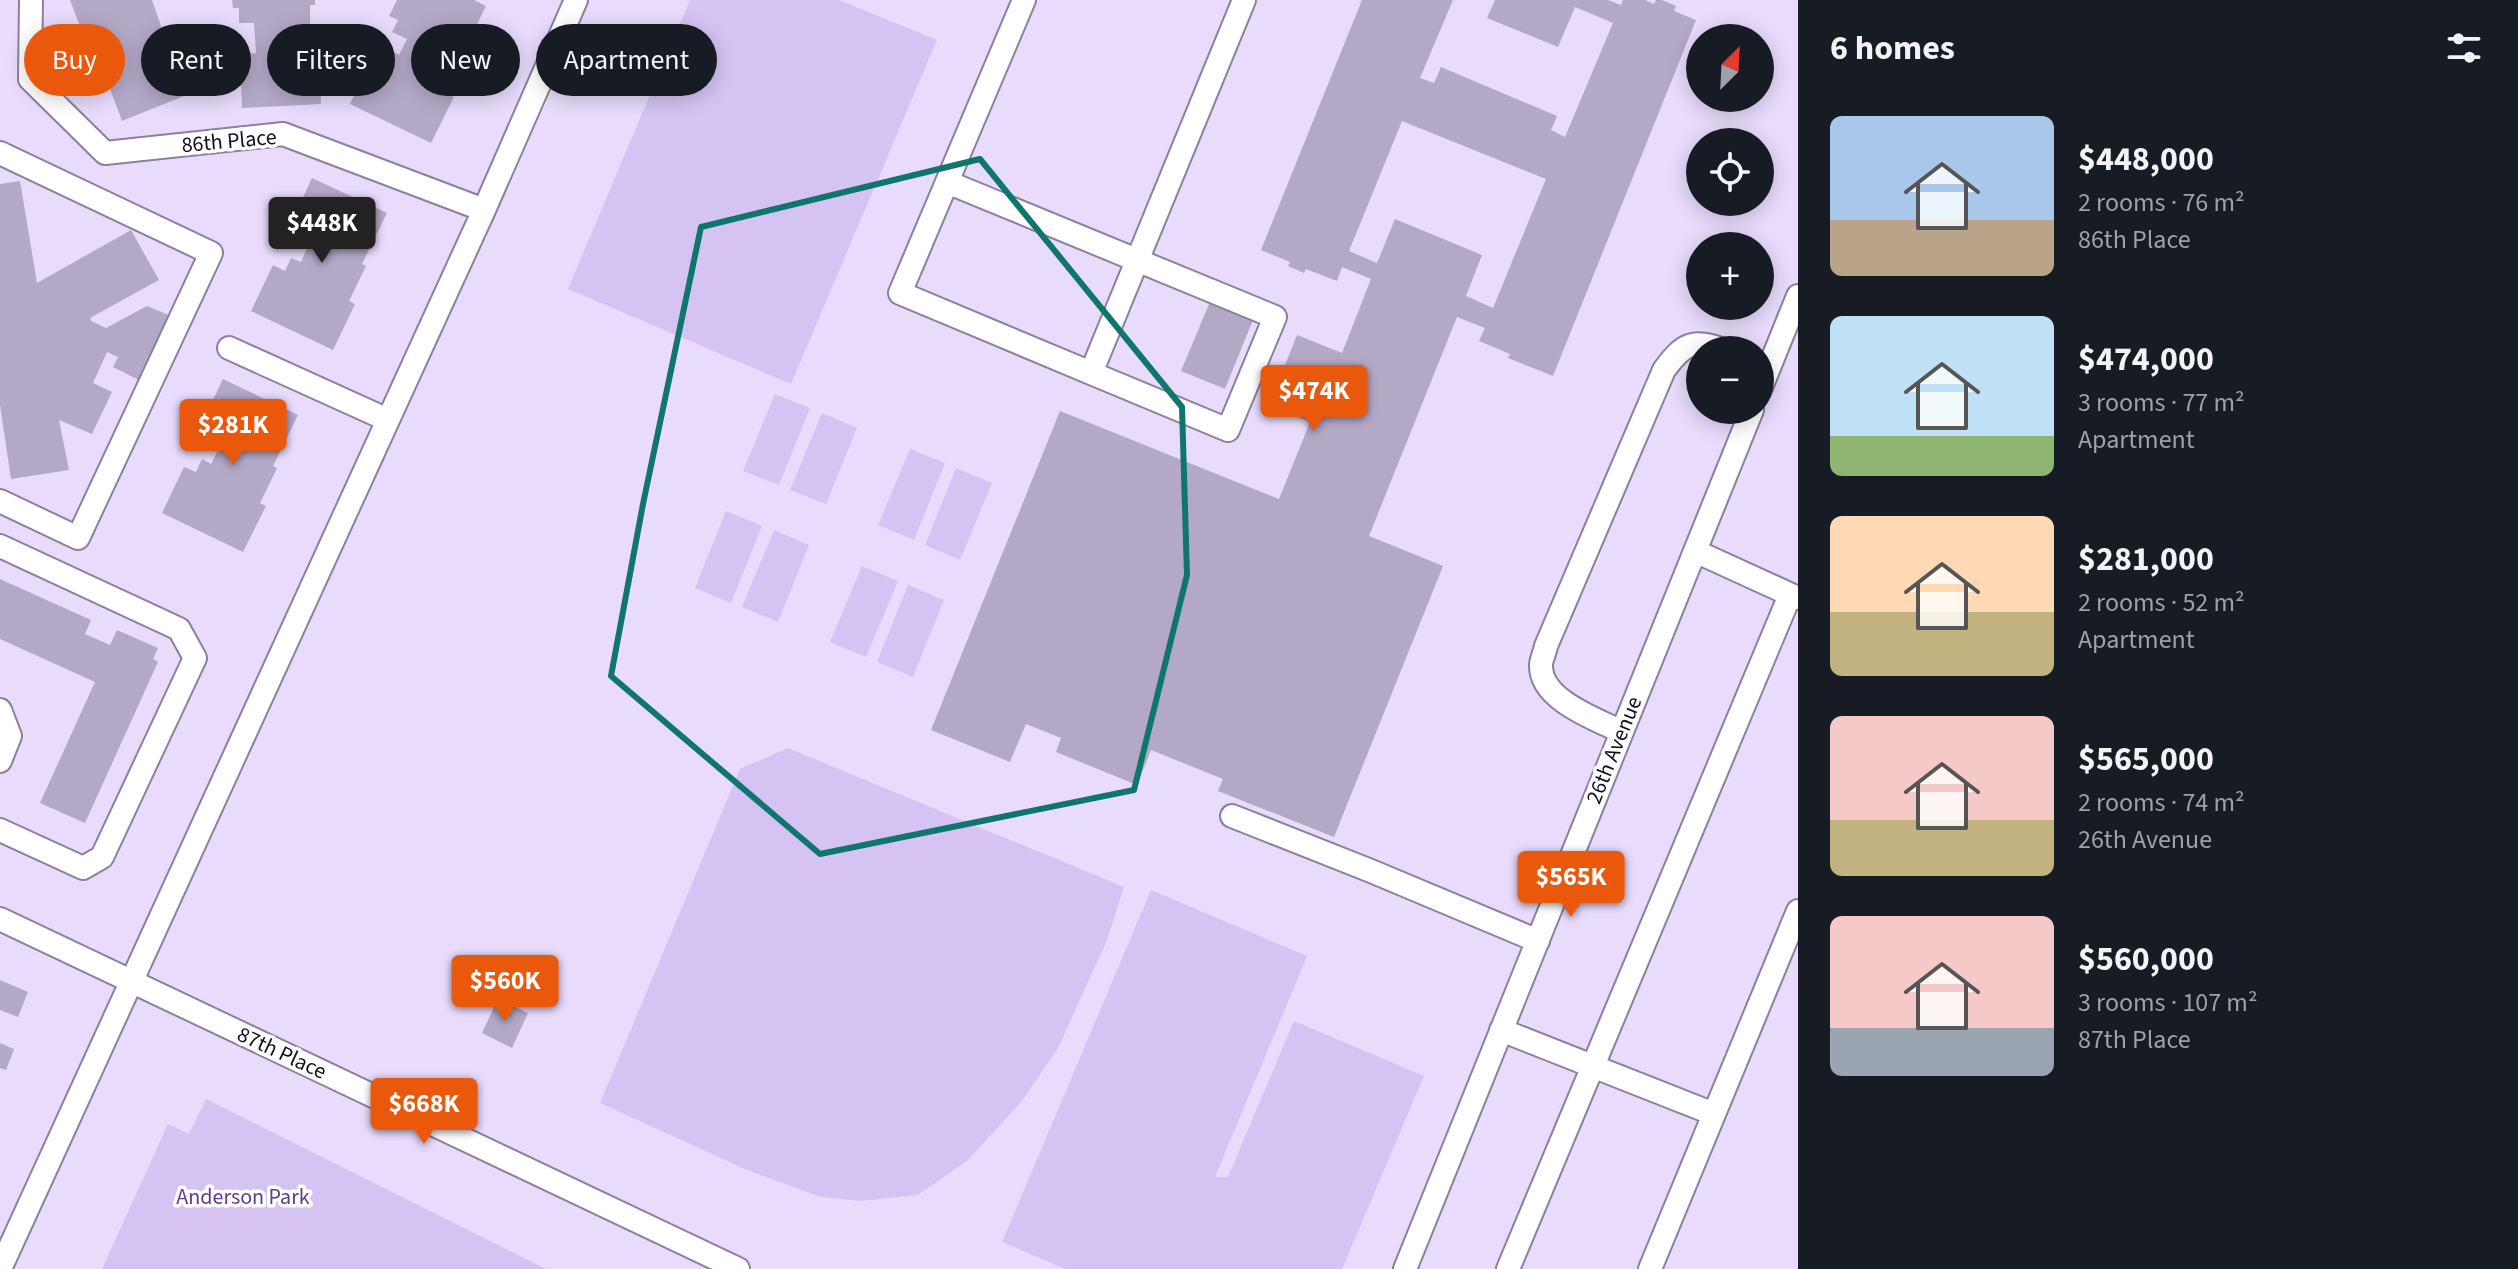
<!DOCTYPE html>
<html lang="en">
<head>
<meta charset="utf-8">
<style>
  :root { --surface:#171b24; --page:#20242c; --text:#f1f3f6; --muted:#9ea1a6; --accent:#ea580c }
  body { margin:0; font-family:"Source Sans 3",sans-serif; background:var(--page); color:var(--text); height:100vh; display:flex; flex-direction:column; font-size:30px; white-space:nowrap }
  * { box-sizing:border-box; margin:0 }
  p { font-size:26px; color:var(--muted) }
  .icon { flex:none; width:44px; height:44px; fill:none; stroke:currentColor; stroke-width:2; stroke-linecap:round; stroke-linejoin:round }
  .map { position:relative; flex:1; overflow:hidden }
  .side { display:flex; flex-direction:column; background:var(--surface); width:720px }
  .side>* { flex:none }
  .top-card { position:absolute; left:24px; top:24px; width:760px; height:72px; display:flex; gap:16px }
  .needle { width:52px; rotate:24deg }
  .tools { position:absolute; left:1686px; top:24px; display:grid; gap:16px }
  .tools a { display:grid; place-items:center; width:88px; height:88px; border-radius:50%; background:var(--surface); box-shadow:0 4px 20px #0003; font-size:40px }
  .price { position:absolute; translate:-50% -68px; padding:0 18px; border-radius:8px; background:var(--accent); color:#fff; font-size:26px; line-height:52px; filter:drop-shadow(0 2px 4px #0008) }
  .price::after { content:''; position:absolute; left:50%; top:48px; width:24px; height:18px; margin-left:-12px; background:inherit; clip-path:polygon(0 0,100% 0,50% 100%) }
  .price.on { background:#222; color:#fff }
  ul { padding:0; list-style:none }
  li { display:flex; align-items:center; gap:24px; height:200px; padding:0 32px }
  li span { display:grid; place-items:center; flex:none; width:224px; height:160px; border-radius:12px; color:#555 }
  li>.icon { margin-inline-start:auto }
  span .icon { width:96px; height:96px; fill:#fffc; stroke-width:1 }
  li b { font-size:34px }
  h2 { display:flex; justify-content:space-between; align-items:center; height:96px; padding:0 32px; font-size:34px }
  .chip { padding:0 28px; border-radius:36px; background:var(--surface); box-shadow:0 4px 20px #0003; font-size:28px; line-height:72px }
  .chip.on { background:var(--accent); color:#fff }
  main { display:flex; flex:1; min-height:0 }
  .map>svg:first-child { display:block }
</style>
</head>
<body>
<main>
<div class="map">
<svg width="1798" height="1269" viewBox="0 0 1798 1269">
  <rect width="100%" height="100%" fill="#e8dbfc"/>
  <path fill="#d5c3f3" d="M690,0h149l98,40 -146,344 -223,-95z
    M775,394l35,14 -31,77 -36,-14z
    M822,413l35,15 -31,76 -36,-14z
    M910,449l35,14 -31,77 -36,-15z
    M956,468l36,15 -32,77 -35,-15z
    M726,511l36,15 -31,77 -36,-15z
    M774,530l35,15 -31,77 -36,-15z
    M862,566l36,15 -32,76 -36,-15z
    M908,585l36,15 -31,77 -36,-15z
    M788,748l336,139 -17,53 -49,108 -36,53 -54,59 -50,35 -57,6 -40,-4 -74,-27 -147,-67 140,-334z
    M1151,890l156,66 -92,221h13l66,-156 130,55 -82,193h-276l-64,-27z
    M206,1099l340,170h-444l66,-145 21,10z"/>
  <path fill="#b4a8c7" fill-rule="evenodd" d="M70,0h82l10,29 8,-3 24,66 -72,29 -19,-51 14,-5 -11,-29 -14,5 -6,-14 -5,2z
    M232,0h83v5h-5v29h8l3,70 -79,4 -2,-54 16,-1 -2,-30h-15v-15h-6z
    M397,0h77l12,6 -25,51 4,2 -17,35 6,3 -23,46 -81,-39 22,-46 12,6 6,-14 9,5 8,-16 -15,-7 6,-12 -9,-4z
    M1362,0h91l-33,78 14,5 7,-16 116,49 -6,14 14,7 48,-114 -38,-16 -17,40 -71,-29 8,-18h113l13,5 2,-5h22l9,4 2,-4h6l14,6 -2,5 22,9 -143,356 -45,-18 2,-4 -31,-13 6,-13 -28,-11 -88,219 74,30 -109,271 -116,-46 5,-12 -72,-29 -14,35 -81,-33 5,-14 -35,-14 -16,38 -79,-32 129,-319 219,88 31,-77 -41,-17 28,-70 45,18 29,-74 -29,-12 -5,14 -31,-12 -2,4 -16,-7 2,-4 -29,-12zM1402,121l144,58 -53,129 -27,-12 16,-41 -87,-36 -18,44 -28,-12z
    M312,178l75,35 -25,51 4,2 -17,35 6,3 -22,46 -82,-39 22,-46 12,6 6,-13 10,4 7,-16 -15,-7 6,-12 -8,-4z
    M20,181l17,102 94,-53 28,50 -69,38 1,3 15,7 41,-22 24,10 -30,65 -28,-14 5,-10 -11,-5 -14,31 19,9 -20,42 -33,-14 10,50 -58,9 -11,-74v-221z
    M1212,297l43,18 -30,74 -44,-18z
    M223,379l75,36 -25,51 4,2 -17,35 6,3 -23,46 -81,-39 22,-46 12,5 6,-13 9,5 8,-16 -15,-7 6,-12 -9,-4z
    M0,579l91,41 -6,14 25,11 7,-15 41,18 -5,11 5,3 -73,161 -45,-20 55,-121 -95,-43z
    M0,980l28,12 -10,25 -18,-7z
    M498,999l30,14 -16,35 -30,-15z
    M0,1043l14,6 -8,21 -6,-2z"/>
  <g fill="none" stroke-linecap="round" stroke-linejoin="round">
    <g stroke="#8c809e" stroke-width="26">
      <path id="minor" d="M31,0l-1,79 75,74 178,-19 201,76
        M1024,0l-124,293 191,80 153,-373
        M0,153l211,100 -133,285 -78,-37
        M947,182l328,135 -47,113 -137,-57
        M229,348l159,72
        M1760,390l38,-94
        M0,546l179,83 16,29 -93,199 -19,11 -83,-38
        M1695,551l103,47
        M0,710l10,26 -10,25
        M1622,732c-26,-13 -82,-32 -81,-67 0,-5 4,-13 5,-19l118,-276c20,-27 28,-31 60,-20
        M1232,816l139,55 167,70
        M0,919l738,350
        M1501,1030l213,84
        M0,1269l484,-1059 92,-210
        M1405,1269l347,-859
        M1508,1269l282,-674
        M1650,1269l148,-358"/>
    </g>
    <use href="#minor" stroke="#fff" stroke-width="22"/>
  </g>
  <path fill="none" stroke="#0f766e" stroke-width="6" stroke-linejoin="round" d="M980,159l202,248 5,168 -53,215 -314,64 -209,-178 32,-172 58,-277z"/>
  <g text-anchor="middle" dominant-baseline="central" stroke-width="7" stroke-linejoin="round" paint-order="stroke">
    <g font-size="22" fill="#140f1a" stroke="#fff">
      <text transform="translate(229 141) rotate(-5)">86th Place</text>
      <text transform="translate(1614 750) rotate(-68)">26th Avenue</text>
      <text transform="translate(282 1053) rotate(25)">87th Place</text>
    </g>
    <g font-size="22" fill="#603c8c" stroke="#fff">
      <text x="243" y="1197">Anderson Park</text>
    </g>
  </g>
</svg>
<div class="tools">
<a><svg class="needle" viewBox="-14 -14 28 28"><path d="M0-13l5 13h-10z" fill="#e53935"/><path d="M0 13l5-13h-10z" fill="#9ea1a6"/></svg></a>
<a><svg class="icon" aria-label="locate" viewBox="0 0 24 24"><circle cx="12" cy="12" r="6"/><path d="M12 2v4M12 18v4M2 12h4M18 12h4"/></svg></a>
<a>+</a>
<a>−</a>
</div>
<b class="price on" style="left:322px;top:265px">$448K</b>
<b class="price" style="left:1314px;top:433px">$474K</b>
<b class="price" style="left:233px;top:467px">$281K</b>
<b class="price" style="left:1571px;top:919px">$565K</b>
<b class="price" style="left:505px;top:1023px">$560K</b>
<b class="price" style="left:424px;top:1146px">$668K</b>
<div class="top-card">
<a class="chip on">Buy</a>
<a class="chip">Rent</a>
<a class="chip">Filters</a>
<a class="chip">New</a>
<a class="chip">Apartment</a>
</div>
</div>
<section class="side">
<h2>6 homes<svg class="icon" aria-label="filters" viewBox="0 0 24 24"><path d="M4 7h16M4 17h16"/><circle cx="9" cy="7" r="2"/><circle cx="15" cy="17" r="2"/></svg></h2>
<ul>
<li><span style="background:linear-gradient(#a9c7e8 65%,#b9a48a 0)"><svg class="icon" aria-label="home" viewBox="0 0 24 24"><path d="M3 11l9-7 9 7M6 9v11h12V9"/></svg></span><div><b>$448,000</b><p>2 rooms · 76 m²</p><p>86th Place</p></div></li>
<li><span style="background:linear-gradient(#bfe0f5 75%,#8fb573 0)"><svg class="icon" aria-label="home" viewBox="0 0 24 24"><path d="M3 11l9-7 9 7M6 9v11h12V9"/></svg></span><div><b>$474,000</b><p>3 rooms · 77 m²</p><p>Apartment</p></div></li>
<li><span style="background:linear-gradient(#ffd9b3 60%,#c2b280 0)"><svg class="icon" aria-label="home" viewBox="0 0 24 24"><path d="M3 11l9-7 9 7M6 9v11h12V9"/></svg></span><div><b>$281,000</b><p>2 rooms · 52 m²</p><p>Apartment</p></div></li>
<li><span style="background:linear-gradient(#f6c9c9 65%,#c2b280 0)"><svg class="icon" aria-label="home" viewBox="0 0 24 24"><path d="M3 11l9-7 9 7M6 9v11h12V9"/></svg></span><div><b>$565,000</b><p>2 rooms · 74 m²</p><p>26th Avenue</p></div></li>
<li><span style="background:linear-gradient(#f6c9c9 70%,#9aa5b1 0)"><svg class="icon" aria-label="home" viewBox="0 0 24 24"><path d="M3 11l9-7 9 7M6 9v11h12V9"/></svg></span><div><b>$560,000</b><p>3 rooms · 107 m²</p><p>87th Place</p></div></li>
</ul>
</section>
</main>
</body>
</html>
